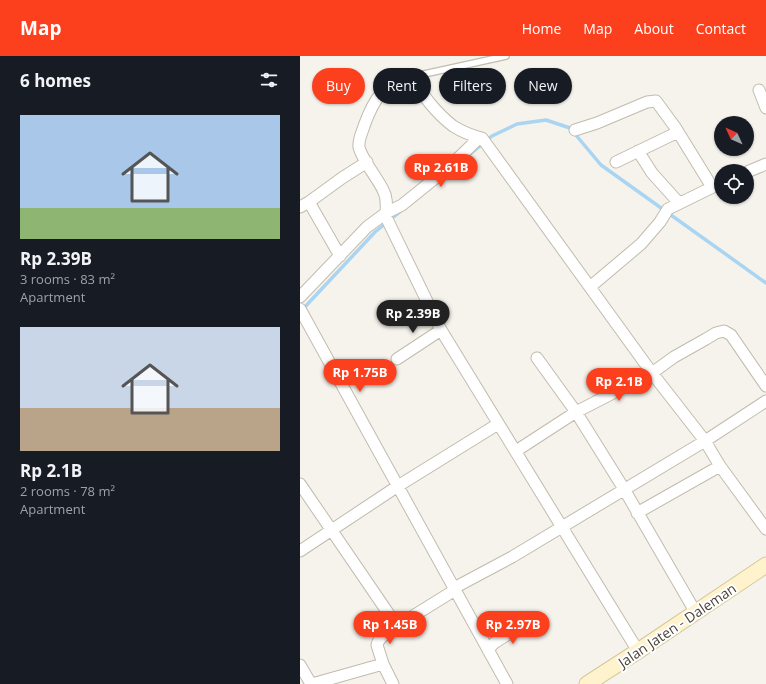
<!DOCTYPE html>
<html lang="en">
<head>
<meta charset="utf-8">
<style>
  :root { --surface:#171b24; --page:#242831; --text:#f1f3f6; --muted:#9ea1a6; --accent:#fc3f1d }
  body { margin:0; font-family:"Open Sans",sans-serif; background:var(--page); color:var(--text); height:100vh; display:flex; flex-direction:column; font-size:15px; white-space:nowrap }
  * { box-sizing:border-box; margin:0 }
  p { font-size:13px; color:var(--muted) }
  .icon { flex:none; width:22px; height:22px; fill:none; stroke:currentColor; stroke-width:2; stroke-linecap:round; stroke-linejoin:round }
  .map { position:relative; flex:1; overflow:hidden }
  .details { display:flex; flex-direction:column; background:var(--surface); width:300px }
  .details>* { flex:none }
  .top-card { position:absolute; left:12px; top:12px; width:380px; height:36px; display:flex; gap:8px }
  .needle { width:26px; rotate:314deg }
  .tools { position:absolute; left:414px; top:60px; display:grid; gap:8px }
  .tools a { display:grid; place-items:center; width:40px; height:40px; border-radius:50%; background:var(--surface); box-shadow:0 1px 3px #0004; font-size:20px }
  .price { position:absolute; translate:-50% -34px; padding:0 9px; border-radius:14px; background:var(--accent); color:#fff; font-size:13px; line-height:26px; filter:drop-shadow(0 1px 2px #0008) }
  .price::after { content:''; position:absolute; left:50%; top:24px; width:12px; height:9px; margin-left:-6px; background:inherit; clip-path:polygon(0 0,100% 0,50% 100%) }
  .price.active { background:#222; color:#fff }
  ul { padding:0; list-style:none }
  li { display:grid; align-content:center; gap:8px; height:212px; padding:0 20px }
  li span { display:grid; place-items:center; height:124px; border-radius:0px; color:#555 }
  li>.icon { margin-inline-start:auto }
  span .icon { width:72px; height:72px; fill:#fffc; stroke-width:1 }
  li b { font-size:17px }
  h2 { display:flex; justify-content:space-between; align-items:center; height:48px; padding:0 20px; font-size:17px }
  .tag { padding:0 14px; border-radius:18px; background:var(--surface); box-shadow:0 1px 3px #0004; font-size:14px; line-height:36px }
  .tag.active { background:var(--accent); color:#fff }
  header { display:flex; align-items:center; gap:24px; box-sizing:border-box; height:56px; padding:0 20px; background:var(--accent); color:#fff }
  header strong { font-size:19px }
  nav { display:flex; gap:22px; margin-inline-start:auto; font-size:14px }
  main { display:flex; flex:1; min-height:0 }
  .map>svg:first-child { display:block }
</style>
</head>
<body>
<header>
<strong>Map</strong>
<nav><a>Home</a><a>Map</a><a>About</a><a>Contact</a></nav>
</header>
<main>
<section class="details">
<h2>6 homes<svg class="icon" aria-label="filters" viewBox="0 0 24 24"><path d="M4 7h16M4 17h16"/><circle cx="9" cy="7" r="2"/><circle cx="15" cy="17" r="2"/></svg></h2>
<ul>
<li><span style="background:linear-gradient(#a9c7e8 75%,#8fb573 0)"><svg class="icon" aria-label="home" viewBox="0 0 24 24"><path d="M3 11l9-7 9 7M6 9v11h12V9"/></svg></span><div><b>Rp 2.39B</b><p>3 rooms · 83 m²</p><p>Apartment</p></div></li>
<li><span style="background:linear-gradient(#c9d6e8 65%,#b9a48a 0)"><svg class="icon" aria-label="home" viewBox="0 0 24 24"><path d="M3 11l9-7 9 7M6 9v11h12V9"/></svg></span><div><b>Rp 2.1B</b><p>2 rooms · 78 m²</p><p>Apartment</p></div></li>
</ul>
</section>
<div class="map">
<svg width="466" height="628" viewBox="0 0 466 628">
  <rect width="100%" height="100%" fill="#f6f3ec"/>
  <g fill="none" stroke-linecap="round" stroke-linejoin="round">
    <path stroke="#a9d4f2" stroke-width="3.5" d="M169,99l23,-19 25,-12 29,-4 24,8 31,37 165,118
      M2,254l73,-78 26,-21"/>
    <g stroke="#c2bbae" stroke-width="8">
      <path id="lane" d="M115,20l91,-20"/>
    </g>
    <g stroke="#c2bbae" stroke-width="13">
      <path id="street" d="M459,34l7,18
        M275,74l22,-7 50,-21 9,-1 19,26 37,60
        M338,95l14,22 27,30
        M316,106l62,-30
        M447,116l19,-8
        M9,146l33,-24 25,-16
        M0,151l9,-5 31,54
        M290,231l51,-43 19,-22 8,-13 53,-26
        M0,241l67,-70 19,-14 16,-8 47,-38 30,-29
        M0,253l207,375
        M237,302l39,54 76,-39 22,-16 32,-18 10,-6 8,-2 7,4 35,51
        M97,303l44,-29
        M216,395l60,-39 48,77 72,124
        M0,428l97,142 58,-36
        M337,457l83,-47
        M0,495l98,-65 100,-62
        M154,532l58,-31 193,-116 61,-40
        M188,594l6,-7 30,-19
        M338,595l-197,-321 -55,-113c0,-10 2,-18 -3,-27 -5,-11 -22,-32 -24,-43 -1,-7 3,-14 5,-21 10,-28 21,-45 51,-50 2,16 25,40 38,50 8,5 20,10 29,12l170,235 53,68 15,25 46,63
        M83,608l-6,-19c2,-9 13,-14 20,-19
        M0,609l11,19
        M12,628l71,-20 10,20"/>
    </g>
    <g stroke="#d6c79b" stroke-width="17">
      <path id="secondary" d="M287,628l51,-33 128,-86"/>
    </g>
    <use href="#lane" stroke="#fff" stroke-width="5.5"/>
    <use href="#street" stroke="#fff" stroke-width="11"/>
    <use href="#secondary" stroke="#fff3cd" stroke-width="15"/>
  </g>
  <g text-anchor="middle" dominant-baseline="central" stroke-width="4" stroke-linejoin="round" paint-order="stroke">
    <g font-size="14" fill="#4b4439" stroke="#fff">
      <text transform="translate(377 569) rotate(-34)">Jalan Jaten - Daleman</text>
    </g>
  </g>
</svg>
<div class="tools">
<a><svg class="needle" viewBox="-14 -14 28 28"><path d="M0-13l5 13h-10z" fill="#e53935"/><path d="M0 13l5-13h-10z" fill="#9ea1a6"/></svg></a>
<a><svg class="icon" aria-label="locate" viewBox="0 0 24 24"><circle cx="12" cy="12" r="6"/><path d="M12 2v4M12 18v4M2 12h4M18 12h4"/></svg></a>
</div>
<b class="price" style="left:141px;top:132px">Rp 2.61B</b>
<b class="price active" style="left:113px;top:278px">Rp 2.39B</b>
<b class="price" style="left:60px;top:337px">Rp 1.75B</b>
<b class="price" style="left:319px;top:346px">Rp 2.1B</b>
<b class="price" style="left:90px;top:589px">Rp 1.45B</b>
<b class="price" style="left:213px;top:589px">Rp 2.97B</b>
<div class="top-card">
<a class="tag active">Buy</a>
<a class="tag">Rent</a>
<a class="tag">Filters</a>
<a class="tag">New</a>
</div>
</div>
</main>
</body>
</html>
